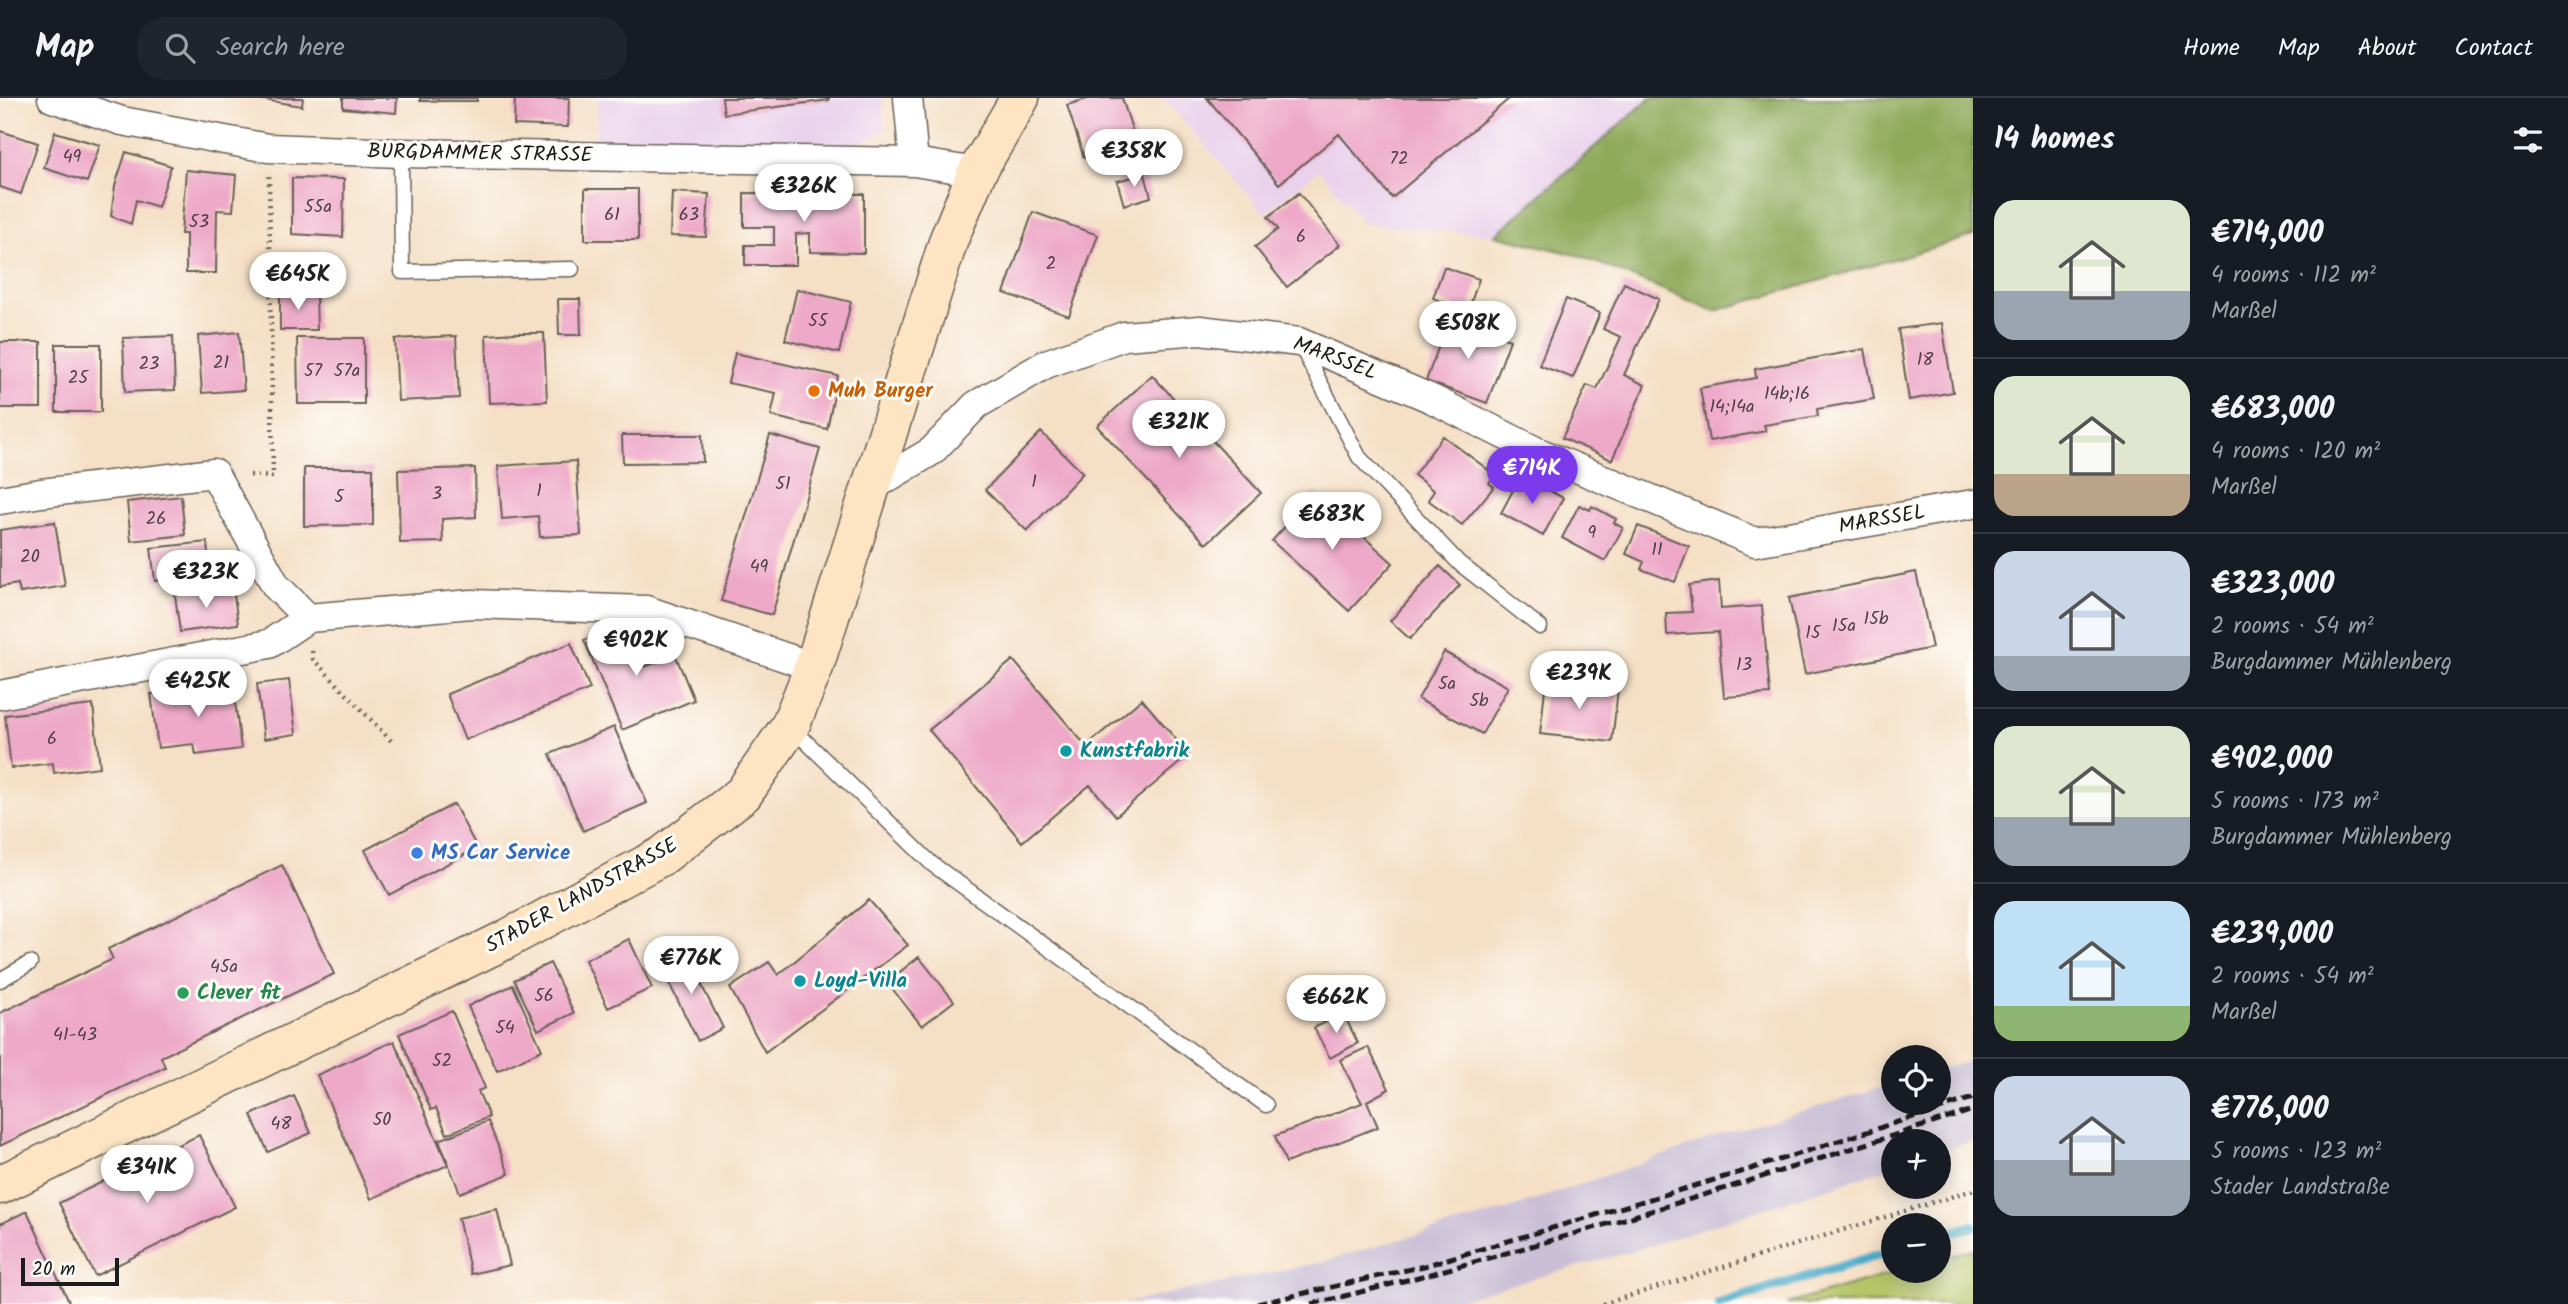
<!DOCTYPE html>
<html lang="en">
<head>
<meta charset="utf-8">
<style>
  :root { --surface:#171b24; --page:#20242c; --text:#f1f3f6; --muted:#9ea1a6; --line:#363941; --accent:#7c3aed }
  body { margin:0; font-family:Kalam,sans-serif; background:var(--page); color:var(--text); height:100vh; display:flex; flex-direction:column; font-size:26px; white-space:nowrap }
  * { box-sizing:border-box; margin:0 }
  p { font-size:23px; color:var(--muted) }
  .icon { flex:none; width:38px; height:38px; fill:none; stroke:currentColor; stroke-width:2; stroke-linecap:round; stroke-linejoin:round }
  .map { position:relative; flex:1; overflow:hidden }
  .drawer { display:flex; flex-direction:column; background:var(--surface); width:595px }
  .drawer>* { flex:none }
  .tools { position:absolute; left:1881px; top:947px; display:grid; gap:14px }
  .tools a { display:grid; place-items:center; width:70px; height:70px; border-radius:50%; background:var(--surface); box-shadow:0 4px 18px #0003; font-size:35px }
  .scale { position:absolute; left:21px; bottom:18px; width:98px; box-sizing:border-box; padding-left:7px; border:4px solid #1c1c1c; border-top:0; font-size:19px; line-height:24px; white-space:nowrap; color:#1c1c1c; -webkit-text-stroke:5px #fdfcf7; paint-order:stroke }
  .price { position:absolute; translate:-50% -60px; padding:0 16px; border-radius:24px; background:#fff; color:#222; font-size:23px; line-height:46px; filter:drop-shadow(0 2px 4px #0008) }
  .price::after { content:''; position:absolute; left:50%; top:42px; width:21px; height:16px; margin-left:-10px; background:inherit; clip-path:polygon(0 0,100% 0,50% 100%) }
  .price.selected { background:var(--accent); color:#fff }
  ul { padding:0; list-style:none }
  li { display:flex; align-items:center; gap:21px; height:175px; padding:0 21px }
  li+li { border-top:2px solid var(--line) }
  li span { display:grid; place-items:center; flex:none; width:196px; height:140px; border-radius:21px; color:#555 }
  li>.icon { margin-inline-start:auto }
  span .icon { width:84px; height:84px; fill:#fffc; stroke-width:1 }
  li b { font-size:30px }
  h2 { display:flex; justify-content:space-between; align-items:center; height:84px; padding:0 21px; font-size:30px }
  header { display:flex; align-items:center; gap:42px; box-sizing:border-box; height:98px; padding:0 35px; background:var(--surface); border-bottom:2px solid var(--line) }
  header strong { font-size:33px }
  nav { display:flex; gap:38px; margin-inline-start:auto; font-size:24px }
  .search { width:490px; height:63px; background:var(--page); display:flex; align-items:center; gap:18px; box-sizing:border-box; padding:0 24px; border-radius:28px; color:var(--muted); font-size:26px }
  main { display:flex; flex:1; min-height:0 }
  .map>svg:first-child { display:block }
</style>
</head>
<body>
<header>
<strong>Map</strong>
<div class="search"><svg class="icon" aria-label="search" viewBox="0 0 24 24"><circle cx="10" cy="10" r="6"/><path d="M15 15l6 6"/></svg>Search here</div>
<nav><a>Home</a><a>Map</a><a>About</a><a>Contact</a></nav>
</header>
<main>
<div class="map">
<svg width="1973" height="1206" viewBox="0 0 1973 1206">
  <rect width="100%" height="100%" fill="#fdfcf7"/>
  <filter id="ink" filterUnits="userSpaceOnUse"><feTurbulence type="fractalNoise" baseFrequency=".0143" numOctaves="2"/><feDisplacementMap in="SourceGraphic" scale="14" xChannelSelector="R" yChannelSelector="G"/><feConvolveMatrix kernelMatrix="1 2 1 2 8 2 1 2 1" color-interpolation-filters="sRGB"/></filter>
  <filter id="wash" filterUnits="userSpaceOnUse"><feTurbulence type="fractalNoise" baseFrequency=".00686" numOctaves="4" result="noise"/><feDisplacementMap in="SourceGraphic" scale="28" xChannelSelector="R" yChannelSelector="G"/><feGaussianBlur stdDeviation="1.57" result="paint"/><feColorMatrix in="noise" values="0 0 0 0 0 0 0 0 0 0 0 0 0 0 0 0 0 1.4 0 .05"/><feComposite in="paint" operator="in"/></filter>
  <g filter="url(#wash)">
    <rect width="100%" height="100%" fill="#f5dfc5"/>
    <path fill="#ead1ec" d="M598,0h284l3,33 -26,13 -264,-4z
      M1163,0h487l-155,137 -131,-11 -45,-54 -54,44z"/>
    <path fill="#cabfd6" d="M1973,962v81l-34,11v-11h-45l-1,26 -260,84 -192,53h-320l196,-41 189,-53 219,-76 168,-50 1,18h45v-32z"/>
    <path fill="#b6c568" stroke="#697042" stroke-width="2" d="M1973,1151v55h-186l113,-33 39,-1v-11z"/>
    <path fill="#90aa5c" stroke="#56633c" stroke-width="2" d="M1650,0h323v138l-258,75 -134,-55 -86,-21z"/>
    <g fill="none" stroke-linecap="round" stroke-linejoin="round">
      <path stroke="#4aabc9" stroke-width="10" d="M1939,1138l34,-10
        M1719,1206l175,-54"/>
    </g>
    <g id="blocks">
      <path fill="#eea8c8" d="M252,0h51l-1,8z
        M343,0h54l-1,15 -53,-5z
        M420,0h57v3h-57z
        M515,0h54l-1,29 -54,-2z
        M722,0h107v2l-105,14z
        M1090,0h32l14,44 -52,16 -17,-53z
        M1207,0h303l-118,100 -53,-64 -60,50z
        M0,33l38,12 -17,51 -21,-7z
        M55,34l45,13 -13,37 -43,-14z
        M126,54l45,14 -13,41 -22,-7 -5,24 -20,-8 4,-30z
        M186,72l50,5 -3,36 -16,-1 -1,63h-30v-39h-5z
        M1145,76l6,23 -27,8 -7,-24z
        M292,80l52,1 -1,58 -51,-3z
        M585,91h53v51h-53z
        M672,94l37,2 -3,43 -36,-1z
        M744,95l120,1v59l-54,-1v-19l-14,1v31h-51v-20h29v-18h-30z
        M1299,95l41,52 -53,42 -32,-40 23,-18 -10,-12z
        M1033,114l65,23 -29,81 -65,-23z
        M1444,169l35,12 -11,32 -35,-13z
        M1624,185l35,16 -35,76 21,10 -33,75 -50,-22 25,-53 10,4 24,-52 -18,-8z
        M797,191l54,13 -12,51 -54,-13z
        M316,195l1,37h-37v-36z
        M558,201h22l1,36h-22z
        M1566,201l34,14 -27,65 -34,-13z
        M1449,220l61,22 -23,63 -61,-22z
        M1942,225l11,69 -44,8 -11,-71z
        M239,234l5,58 -42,3 -4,-57z
        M516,235h28l3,68 -58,2 -3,-68z
        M173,238l2,54 -50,2 -2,-54z
        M456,238l3,62 -61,3 -3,-62z
        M297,240h67v66h-66z
        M0,244h41v66h-41z
        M56,246h45v68h-45z
        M1865,251l9,50 -57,10 1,7 -54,9 2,6 -57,10 -9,-53 56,-10 -1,-9z
        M735,255l103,23 -11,53 -56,-13 5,-23 -48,-10z
        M1152,277l109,118 -55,51 -109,-118z
        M1041,334l42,41 -56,58 -42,-41z
        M622,337h80l1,27 -80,1z
        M770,337l50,14 -48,166 -51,-14z
        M1443,338l52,39 -6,8 5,4 -32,38 -34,-25 6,-9 -20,-16z
        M576,363l5,74 -41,2 -2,-21 -36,3 -4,-53z
        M304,370h69v57l-69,1z
        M475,370l1,49 -34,2 1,23 -43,1 -2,-73z
        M1521,377l42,23 -20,38 -42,-23z
        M1315,395l78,70 -44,48 -77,-70z
        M181,398l4,39 -54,6 -4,-39z
        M1579,407l11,5 2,-4 24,13 -2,4 9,5 -18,33 -43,-23z
        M55,424l10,64 -45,7 -2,-9 -18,3v-57z
        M1638,428l51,20 -14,36 -34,-13 3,-7 -18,-8z
        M207,444l3,33 -55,6 -4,-33z
        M1440,468l20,19 -50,54 -20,-18z
        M1916,474l16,76 -127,26 -16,-76z
        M1719,483l2,28 41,-3 8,88 -46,3 -6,-65 -51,3 -1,-22 26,-1 -3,-27z
        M233,490l5,36 -58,8 -5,-37z
        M626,524l19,45 30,-13 19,46 -72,30 -38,-90z
        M571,545l19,46 -125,51 -18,-46z
        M1444,554l64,35 -26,47 -64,-35z
        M1013,562l73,86 56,-47 47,56 -73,61 -26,-31 -68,57 -93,-112z
        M289,582l7,54 -32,5 -7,-55z
        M1546,582l72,9 -6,53 -72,-8z
        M233,587l8,64 -45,6 -2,-11 -36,4 -7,-54z
        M93,607l7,62 -46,6 -1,-10 -42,5 -6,-53z
        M614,629l33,76 -64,28 -33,-77z
        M454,706l23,44 -88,47 -24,-45z
        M282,767l52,109 -173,83 4,10 -165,79v-133l113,-54 -5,-10z
        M869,802l39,45 -143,107 -35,-64 39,-26 9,13z
        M629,841l23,49 -44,20 -23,-48z
        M684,852l39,78 -25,13 -39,-78z
        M919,859l35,44 -32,25 -35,-44z
        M550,865l24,50 -36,17 -24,-50z
        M513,887l29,65 -45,21 -29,-65z
        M452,913l33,77 -7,3 11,26 -42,17 -11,-26 -5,2 -32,-76z
        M1343,915l15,30 -28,15 -16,-30z
        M394,943l54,124 -77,34 -54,-124z
        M1368,949l21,42 -22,12 11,26 -92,36 -11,-27 87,-33 -22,-43z
        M294,998l17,37 -43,19 -17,-37z
        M488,1023l21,53 -49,19 -21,-53z
        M199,1037l36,72 -140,69 -36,-73z
        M497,1111l13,56 -39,9 -13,-56z
        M27,1113l43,93h-70v-80z"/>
    </g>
  </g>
  <g filter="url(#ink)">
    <use href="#blocks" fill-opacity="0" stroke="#686057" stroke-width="2"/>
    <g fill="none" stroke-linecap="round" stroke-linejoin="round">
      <g stroke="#686057" stroke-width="17">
        <path id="lane" d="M401,55l1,119 170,-3
          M1301,248l58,111 100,106 81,64
          M792,630l140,136 334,241
          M0,882l30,-17"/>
      </g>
      <g stroke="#686057" stroke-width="31">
        <path id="street" d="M52,0l70,23 146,27 133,5 513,9 63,10
          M908,0l6,64
          M872,389l60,-36 44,-46 70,-41 78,-28 76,-6 99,12 133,57 106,53 217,90 218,-38
          M0,402l41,-7 173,-20 62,113 32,32
          M0,597l269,-51 39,-26 164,-14 174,6 168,57"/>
      </g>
      <g stroke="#686057" stroke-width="41">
        <path id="secondary" d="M0,1087l505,-245 157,-84 81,-62 47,-68 24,-59 135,-428 28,-67 43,-74"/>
      </g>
      <path stroke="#686057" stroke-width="4.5" stroke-dasharray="2 5" stroke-linecap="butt" d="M250,377l23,2 -4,-301
        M312,553l1,8 81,85
        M1603,1206l370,-114"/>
      <use href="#lane" stroke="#fff" stroke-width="14"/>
      <use href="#street" stroke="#fff" stroke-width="28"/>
      <use href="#secondary" stroke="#fde5c4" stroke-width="38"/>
      <path stroke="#1c1c1c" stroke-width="5" stroke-dasharray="10 5" stroke-linecap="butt" d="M1257,1206l167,-38 317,-94 232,-74
        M1312,1206c223,-54 442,-124 661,-194"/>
    </g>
  </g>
  <circle fill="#e8710a" stroke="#fdfcf7" stroke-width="2.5" cx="814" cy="293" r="7"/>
  <g fill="#0f9aa8" stroke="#fdfcf7" stroke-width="2.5">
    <circle cx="1066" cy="653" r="7"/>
    <circle cx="800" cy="883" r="7"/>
  </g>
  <circle fill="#3f7fe0" stroke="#fdfcf7" stroke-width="2.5" cx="417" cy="755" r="7"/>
  <circle fill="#2e9e5b" stroke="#fdfcf7" stroke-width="2.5" cx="183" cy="895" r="7"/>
  <g text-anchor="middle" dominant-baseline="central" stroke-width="6" stroke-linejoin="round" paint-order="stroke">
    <g font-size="18" fill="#503f47">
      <text x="72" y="59">49</text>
      <text x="1399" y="61">72</text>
      <text x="318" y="109">55a</text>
      <text x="612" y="117">61</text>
      <text x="689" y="117">63</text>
      <text x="199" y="124">53</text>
      <text x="1301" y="139">6</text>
      <text x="1051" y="166">2</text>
      <text x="818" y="223">55</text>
      <text x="1925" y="262">18</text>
      <text x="221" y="265">21</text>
      <text x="149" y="266">23</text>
      <text x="313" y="273">57</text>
      <text x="347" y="273">57a</text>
      <text x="78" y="280">25</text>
      <text x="1787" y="296">14b;16</text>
      <text x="1732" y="309">14;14a</text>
      <text x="1034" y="384">1</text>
      <text x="783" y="386">51</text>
      <text x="539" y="393">1</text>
      <text x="437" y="396">3</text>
      <text x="339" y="399">5</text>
      <text x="156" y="421">26</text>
      <text x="1592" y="435">9</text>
      <text x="1657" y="452">11</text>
      <text x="30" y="459">20</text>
      <text x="759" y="469">49</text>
      <text x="1876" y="521">15b</text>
      <text x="1844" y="528">15a</text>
      <text x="1813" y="535">15</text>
      <text x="1744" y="567">13</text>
      <text x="1447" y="586">5a</text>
      <text x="1479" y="603">5b</text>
      <text x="52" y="641">6</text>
      <text x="224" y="869">45a</text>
      <text x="544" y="898">56</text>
      <text x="505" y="930">54</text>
      <text x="75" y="937">41-43</text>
      <text x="442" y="963">52</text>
      <text x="382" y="1022">50</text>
      <text x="281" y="1026">48</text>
    </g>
    <g font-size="21" fill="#1c1c1c" stroke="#fdfcf7">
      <text transform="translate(480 56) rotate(1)">BURGDAMMER STRASSE</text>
      <text transform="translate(1335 261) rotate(21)">MARSSEL</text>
      <text transform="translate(1882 422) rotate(-10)">MARSSEL</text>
      <text transform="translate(582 798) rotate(-29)">STADER LANDSTRASSE</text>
    </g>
    <g font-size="21" font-weight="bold" fill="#c56008" stroke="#fdfcf7" text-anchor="start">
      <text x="828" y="293">Muh Burger</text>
    </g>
    <g font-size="21" font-weight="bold" fill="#0d838f" stroke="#fdfcf7" text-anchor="start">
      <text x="1080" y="653">Kunstfabrik</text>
      <text x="814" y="883">Loyd-Villa</text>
    </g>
    <g font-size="21" font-weight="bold" fill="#366cbe" stroke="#fdfcf7" text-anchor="start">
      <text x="431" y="755">MS Car Service</text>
    </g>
    <g font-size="21" font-weight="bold" fill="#27864d" stroke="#fdfcf7" text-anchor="start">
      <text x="197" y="895">Clever fit</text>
    </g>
  </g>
</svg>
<div class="tools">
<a><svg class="icon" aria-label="locate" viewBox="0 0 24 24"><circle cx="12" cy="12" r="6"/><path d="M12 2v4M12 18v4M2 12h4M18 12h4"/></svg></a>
<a>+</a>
<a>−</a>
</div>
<div class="scale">20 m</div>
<b class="price" style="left:1134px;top:91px">€358K</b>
<b class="price" style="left:804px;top:126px">€326K</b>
<b class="price" style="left:298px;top:214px">€645K</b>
<b class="price" style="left:1468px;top:263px">€508K</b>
<b class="price" style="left:1179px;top:362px">€321K</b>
<b class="price selected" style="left:1532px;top:408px">€714K</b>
<b class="price" style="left:1332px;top:454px">€683K</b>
<b class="price" style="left:206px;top:512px">€323K</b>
<b class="price" style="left:636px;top:580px">€902K</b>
<b class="price" style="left:1579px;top:613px">€239K</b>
<b class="price" style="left:198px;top:621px">€425K</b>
<b class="price" style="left:691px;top:898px">€776K</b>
<b class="price" style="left:1336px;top:937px">€662K</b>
<b class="price" style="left:147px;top:1107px">€341K</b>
</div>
<section class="drawer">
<h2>14 homes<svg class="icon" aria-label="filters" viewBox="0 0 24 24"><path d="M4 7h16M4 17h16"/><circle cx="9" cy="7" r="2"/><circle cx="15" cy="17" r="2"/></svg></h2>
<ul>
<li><span style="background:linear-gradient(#dfe7d0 65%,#9aa5b1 0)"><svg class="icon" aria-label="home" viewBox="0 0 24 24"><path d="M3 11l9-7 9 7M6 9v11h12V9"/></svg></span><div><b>€714,000</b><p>4 rooms · 112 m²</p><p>Marßel</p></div></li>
<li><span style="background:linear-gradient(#dfe7d0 70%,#b9a48a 0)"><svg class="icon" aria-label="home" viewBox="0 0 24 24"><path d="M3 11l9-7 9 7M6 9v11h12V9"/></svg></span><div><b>€683,000</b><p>4 rooms · 120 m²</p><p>Marßel</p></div></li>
<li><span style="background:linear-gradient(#c9d6e8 75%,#9aa5b1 0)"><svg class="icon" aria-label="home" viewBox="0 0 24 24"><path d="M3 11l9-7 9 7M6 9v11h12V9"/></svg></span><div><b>€323,000</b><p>2 rooms · 54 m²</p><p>Burgdammer Mühlenberg</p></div></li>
<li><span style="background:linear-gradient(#dfe7d0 65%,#9aa5b1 0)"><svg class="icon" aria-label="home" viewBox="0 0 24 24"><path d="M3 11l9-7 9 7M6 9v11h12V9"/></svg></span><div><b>€902,000</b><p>5 rooms · 173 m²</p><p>Burgdammer Mühlenberg</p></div></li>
<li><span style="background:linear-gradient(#bfe0f5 75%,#8fb573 0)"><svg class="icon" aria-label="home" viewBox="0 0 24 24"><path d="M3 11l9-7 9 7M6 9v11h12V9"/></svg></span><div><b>€239,000</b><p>2 rooms · 54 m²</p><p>Marßel</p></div></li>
<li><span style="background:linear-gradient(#c9d6e8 60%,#9aa5b1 0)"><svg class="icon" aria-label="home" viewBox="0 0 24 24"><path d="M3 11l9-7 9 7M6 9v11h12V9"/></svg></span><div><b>€776,000</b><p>5 rooms · 123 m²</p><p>Stader Landstraße</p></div></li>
</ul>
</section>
</main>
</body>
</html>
